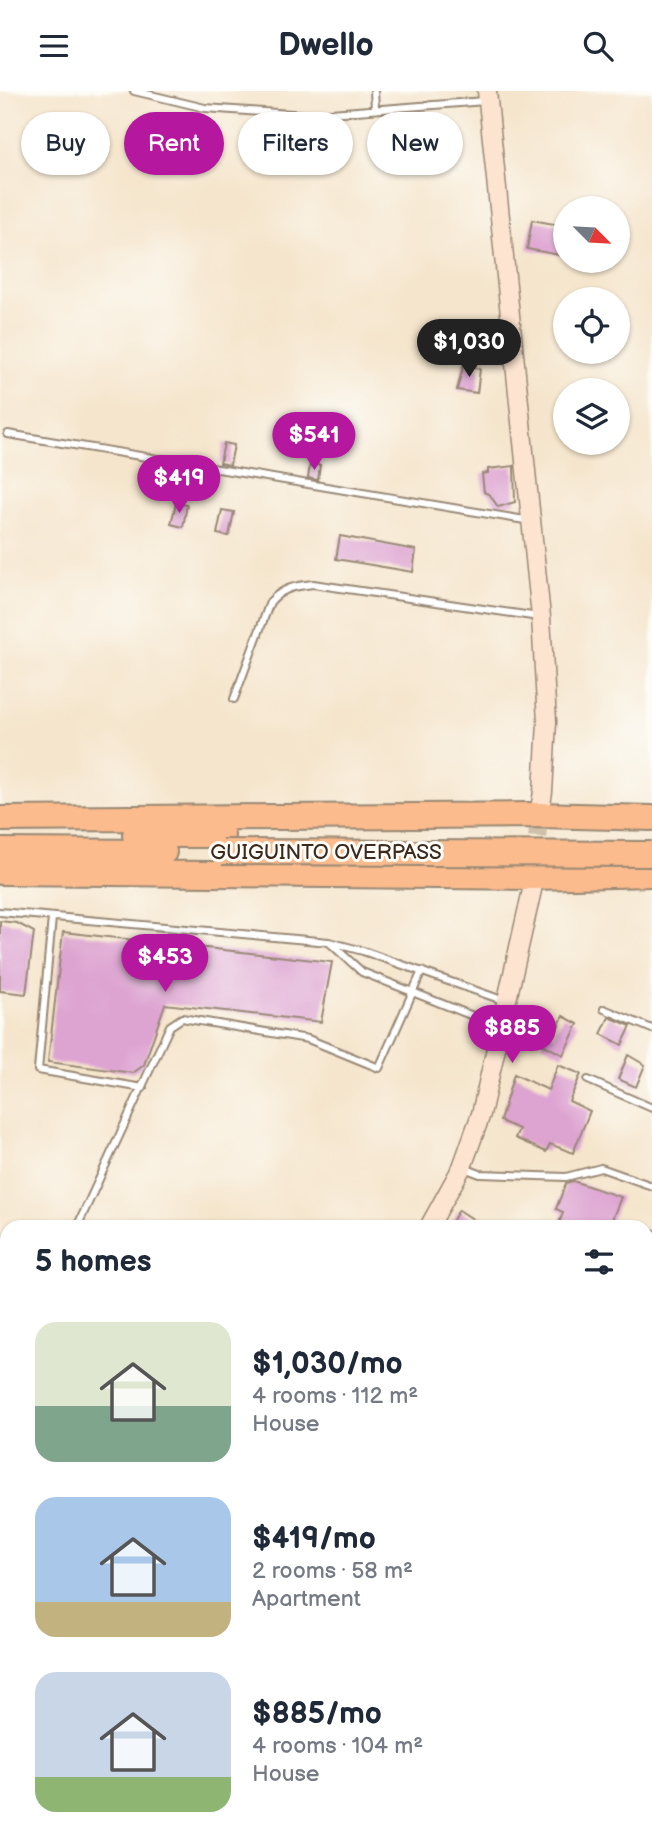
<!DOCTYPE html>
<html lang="en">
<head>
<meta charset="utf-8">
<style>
  :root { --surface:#fff; --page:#f6f6f7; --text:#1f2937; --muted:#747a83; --accent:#b5179e }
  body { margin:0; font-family:"Balsamiq Sans",sans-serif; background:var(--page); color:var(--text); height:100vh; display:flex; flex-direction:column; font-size:26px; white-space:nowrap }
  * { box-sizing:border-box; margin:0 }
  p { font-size:23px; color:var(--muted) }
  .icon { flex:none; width:38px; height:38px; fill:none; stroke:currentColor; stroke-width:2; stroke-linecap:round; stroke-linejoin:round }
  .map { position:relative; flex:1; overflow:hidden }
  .sheet { position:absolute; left:0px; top:1129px; width:653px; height:625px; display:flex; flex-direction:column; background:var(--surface); border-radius:21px 21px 0 0; box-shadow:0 2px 5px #0004 }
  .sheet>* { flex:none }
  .guide { position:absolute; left:21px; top:21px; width:611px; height:63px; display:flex; gap:14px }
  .needle { width:46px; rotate:114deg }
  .controls { position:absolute; left:553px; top:105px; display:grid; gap:14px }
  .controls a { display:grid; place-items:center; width:77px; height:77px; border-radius:50%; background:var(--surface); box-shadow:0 2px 5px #0004; font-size:35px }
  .price { position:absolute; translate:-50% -60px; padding:0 16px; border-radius:24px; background:var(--accent); color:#fff; font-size:23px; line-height:46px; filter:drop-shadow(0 2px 4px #0008) }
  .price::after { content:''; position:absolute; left:50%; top:42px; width:21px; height:16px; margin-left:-10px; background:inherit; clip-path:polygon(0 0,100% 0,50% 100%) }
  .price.current { background:#222; color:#fff }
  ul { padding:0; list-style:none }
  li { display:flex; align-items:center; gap:21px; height:175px; padding:0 35px }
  li span { display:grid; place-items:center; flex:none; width:196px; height:140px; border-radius:21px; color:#555 }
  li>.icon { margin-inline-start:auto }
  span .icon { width:84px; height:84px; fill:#fffc; stroke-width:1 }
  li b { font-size:30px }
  h2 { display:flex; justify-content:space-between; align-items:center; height:84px; padding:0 35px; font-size:30px }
  .pill { padding:0 24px; border-radius:32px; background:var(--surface); box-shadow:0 2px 5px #0004; font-size:24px; line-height:63px }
  .pill.current { background:var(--accent); color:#fff }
  header { display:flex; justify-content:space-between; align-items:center; height:91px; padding:0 35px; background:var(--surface); font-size:32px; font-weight:700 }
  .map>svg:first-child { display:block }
</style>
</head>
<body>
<header><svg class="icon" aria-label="menu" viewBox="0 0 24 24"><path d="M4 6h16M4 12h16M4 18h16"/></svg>Dwello<svg class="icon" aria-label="search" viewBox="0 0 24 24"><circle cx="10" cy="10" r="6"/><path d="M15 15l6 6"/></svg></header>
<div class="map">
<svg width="652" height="1752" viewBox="0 0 652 1752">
  <rect width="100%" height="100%" fill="#fdfcf7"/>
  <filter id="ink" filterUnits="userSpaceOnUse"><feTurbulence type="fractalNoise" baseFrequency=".0143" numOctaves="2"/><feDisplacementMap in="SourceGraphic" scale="14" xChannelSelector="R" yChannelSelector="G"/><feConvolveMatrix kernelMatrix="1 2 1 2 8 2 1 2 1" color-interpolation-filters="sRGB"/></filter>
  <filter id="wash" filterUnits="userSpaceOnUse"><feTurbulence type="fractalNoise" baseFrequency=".00686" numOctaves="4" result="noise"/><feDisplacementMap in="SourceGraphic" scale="28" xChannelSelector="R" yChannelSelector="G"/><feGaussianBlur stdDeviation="1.57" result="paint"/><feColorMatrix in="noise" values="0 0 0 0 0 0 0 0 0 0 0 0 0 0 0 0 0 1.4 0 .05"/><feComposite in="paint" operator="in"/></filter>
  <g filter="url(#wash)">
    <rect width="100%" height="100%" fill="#f5e5cc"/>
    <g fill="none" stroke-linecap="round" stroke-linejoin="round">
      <path stroke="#6d9bd5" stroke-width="23" d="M0,1203l7,10
        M590,1746l14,6"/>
    </g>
    <g id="blocks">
      <path fill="#dda3d1" d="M532,129l33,6v30l-38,-7z
        M464,272l12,1 -1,4 5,1 -3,24 -20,-3z
        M224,352l10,2 -4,20 -10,-2z
        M310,373l10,1 -2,15 -10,-2z
        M514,375l1,36 -17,5 -8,-12 -6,-3 -2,-18 6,-1v-4z
        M176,412l11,2 -4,22 -12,-3z
        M222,419l12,2 -5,24 -12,-2z
        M340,445l76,14 -3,22 -77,-13z
        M0,830l17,2 17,9 -8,62 -26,-3z
        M63,841l269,30 -11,60 -156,-18 -21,61 -11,8 -85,-11z
        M563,925l15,8 -15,31 -21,-11 5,-12 7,3z
        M609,926l22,9 -9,19 -21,-11z
        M628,964l17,10 -9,22 -18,-8z
        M558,974l23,9 -12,27 21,10 -17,42 -23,-9 -4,8 -31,-14 4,-9 -19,-8 14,-47 34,16z
        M573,1090l48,16 -12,30h-51l5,-15 -7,-3 10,-26z
        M459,1119l26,17h-26l-8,-4z"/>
    </g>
  </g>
  <g filter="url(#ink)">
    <use href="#blocks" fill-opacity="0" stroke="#988875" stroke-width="2"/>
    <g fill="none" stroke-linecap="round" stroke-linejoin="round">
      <path stroke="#d0c0a9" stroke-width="18" stroke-dasharray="18 9" stroke-linecap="butt" d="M535,773l4,-49"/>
      <g stroke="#988875" stroke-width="10">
        <path id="service" d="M134,0l71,17 100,7 180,-14
          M374,0l1,17
          M440,238l3,14 9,7 62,12
          M8,343l523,87
          M234,608l36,-97c12,-14 25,-16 43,-18l226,33
          M0,821l329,30 34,9 142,50
          M52,827l-14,152 105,18
          M330,852l32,29 136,54
          M604,918l48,20
          M588,989l64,28
          M464,1077l16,6 86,3 35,-9 51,18
          M77,1136l93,-201 12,-8 126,21 71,29 43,-97
          M179,1752l3,-6
          M402,1752l2,-6"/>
      </g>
      <g stroke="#988875" stroke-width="19">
        <path id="tertiary" d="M646,1170l6,-23
          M646,1355l6,8"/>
      </g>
      <g stroke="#988875" stroke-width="21">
        <path id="secondary" d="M487,0l54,526 6,105 -4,70 -4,23
          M429,1136l33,-60 19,-53 54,-237
          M0,1509l7,-6"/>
      </g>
      <g stroke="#988875" stroke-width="28">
        <path id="motorway" d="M0,728l539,-4 113,3
          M135,744h87
          M0,760l164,1
          M0,781l535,5 117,-3"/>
      </g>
      <use href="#service" stroke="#fff" stroke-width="6"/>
      <use href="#tertiary" stroke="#fff" stroke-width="16"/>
      <use href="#secondary" stroke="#fde4d1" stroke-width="18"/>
      <use href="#motorway" stroke="#fbbb8c" stroke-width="24"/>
      <g stroke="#988875" stroke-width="28" stroke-linecap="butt">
        <path id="motorway-bridge" d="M222,761l430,2"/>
      </g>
      <use href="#motorway-bridge" stroke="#fbbb8c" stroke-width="24"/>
    </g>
  </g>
  <g text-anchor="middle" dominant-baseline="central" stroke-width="6" stroke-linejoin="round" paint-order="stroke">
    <g font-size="21" fill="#3b2a1e" stroke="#fdfcf7">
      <text x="326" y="761">GUIGUINTO OVERPASS</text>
    </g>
  </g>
</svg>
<div class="controls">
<a><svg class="needle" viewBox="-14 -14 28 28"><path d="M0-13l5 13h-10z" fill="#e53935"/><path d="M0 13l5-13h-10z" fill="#747a83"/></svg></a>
<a><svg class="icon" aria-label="locate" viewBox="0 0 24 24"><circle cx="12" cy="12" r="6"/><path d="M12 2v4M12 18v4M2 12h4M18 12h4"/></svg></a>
<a><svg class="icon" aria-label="layers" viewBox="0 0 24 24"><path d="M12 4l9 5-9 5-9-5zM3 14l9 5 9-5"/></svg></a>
</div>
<b class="price current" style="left:469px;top:288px">$1,030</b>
<b class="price" style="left:314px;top:381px">$541</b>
<b class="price" style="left:179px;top:424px">$419</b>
<b class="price" style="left:165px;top:903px">$453</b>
<b class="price" style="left:512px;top:974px">$885</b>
<div class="guide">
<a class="pill">Buy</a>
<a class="pill current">Rent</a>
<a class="pill">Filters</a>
<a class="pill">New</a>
</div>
<section class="sheet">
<h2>5 homes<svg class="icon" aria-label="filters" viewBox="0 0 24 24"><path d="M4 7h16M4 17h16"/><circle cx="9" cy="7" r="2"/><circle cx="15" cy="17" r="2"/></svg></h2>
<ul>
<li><span style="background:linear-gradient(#dfe7d0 60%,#7fa58c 0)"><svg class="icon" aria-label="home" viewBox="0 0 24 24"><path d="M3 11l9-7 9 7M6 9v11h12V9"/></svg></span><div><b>$1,030/mo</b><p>4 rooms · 112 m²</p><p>House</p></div></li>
<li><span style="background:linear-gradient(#a9c7e8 75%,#c2b280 0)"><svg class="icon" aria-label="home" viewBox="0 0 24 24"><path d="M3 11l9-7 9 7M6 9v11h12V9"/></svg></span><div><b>$419/mo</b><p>2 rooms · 58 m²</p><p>Apartment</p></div></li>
<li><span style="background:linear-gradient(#c9d6e8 75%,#8fb573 0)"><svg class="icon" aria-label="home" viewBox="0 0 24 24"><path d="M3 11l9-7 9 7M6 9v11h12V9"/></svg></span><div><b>$885/mo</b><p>4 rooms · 104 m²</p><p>House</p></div></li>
</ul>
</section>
</div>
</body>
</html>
